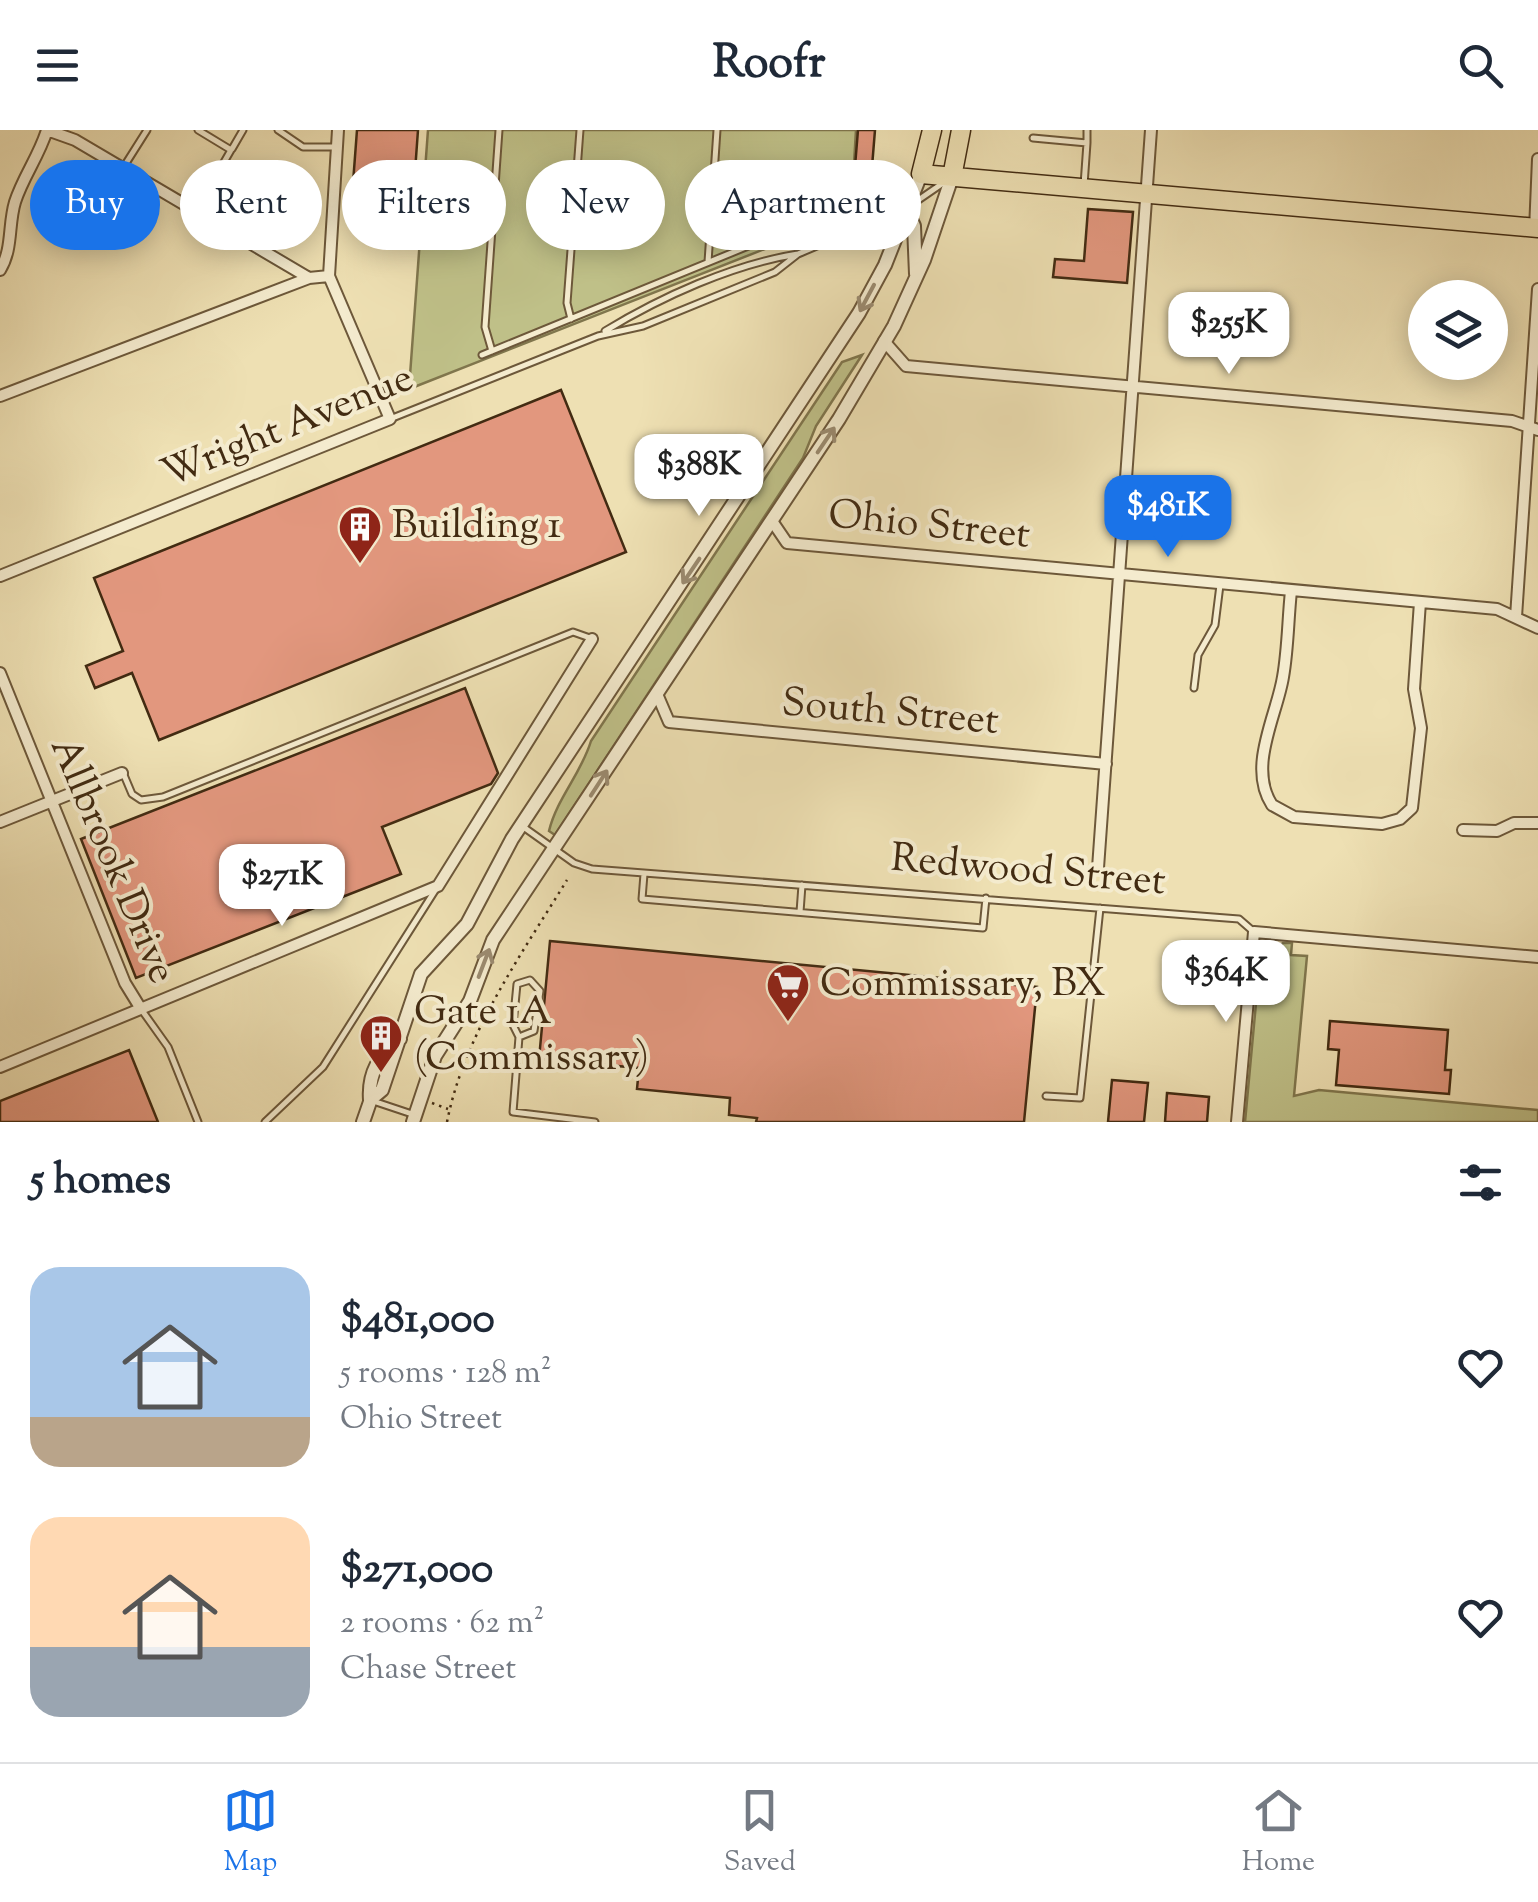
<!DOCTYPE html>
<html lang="en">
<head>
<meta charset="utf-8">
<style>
  :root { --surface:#fff; --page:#f6f6f7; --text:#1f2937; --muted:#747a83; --line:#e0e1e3; --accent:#1a73e8 }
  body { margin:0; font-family:"Sorts Mill Goudy",serif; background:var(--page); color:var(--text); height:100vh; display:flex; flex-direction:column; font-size:38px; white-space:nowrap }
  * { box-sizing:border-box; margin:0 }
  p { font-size:32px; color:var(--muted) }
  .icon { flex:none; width:55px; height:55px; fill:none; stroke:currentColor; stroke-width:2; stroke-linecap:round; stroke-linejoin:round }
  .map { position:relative; height:992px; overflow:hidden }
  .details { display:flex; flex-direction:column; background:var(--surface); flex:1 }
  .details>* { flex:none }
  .banner { position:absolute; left:30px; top:30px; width:1000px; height:90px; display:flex; gap:20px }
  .controls { position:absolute; left:1408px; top:150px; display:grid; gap:20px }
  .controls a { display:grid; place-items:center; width:100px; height:100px; border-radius:50%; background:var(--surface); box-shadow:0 5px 25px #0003; font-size:50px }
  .price { position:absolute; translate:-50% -85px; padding:0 22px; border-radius:20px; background:#fff; color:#222; font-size:32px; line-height:65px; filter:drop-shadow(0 2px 5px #0008) }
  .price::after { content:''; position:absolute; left:50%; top:60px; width:30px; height:22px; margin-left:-15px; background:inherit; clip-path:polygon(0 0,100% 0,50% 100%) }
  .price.active { background:var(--accent); color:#fff }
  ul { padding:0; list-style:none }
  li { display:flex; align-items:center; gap:30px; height:250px; padding:0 30px }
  li span { display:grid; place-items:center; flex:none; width:280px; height:200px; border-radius:30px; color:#555 }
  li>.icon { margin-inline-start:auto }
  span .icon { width:120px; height:120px; fill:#fffc; stroke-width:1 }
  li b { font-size:42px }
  h2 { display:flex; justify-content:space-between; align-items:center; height:120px; padding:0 30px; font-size:42px }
  .tag { padding:0 35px; border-radius:45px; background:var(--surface); box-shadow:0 5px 25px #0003; font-size:35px; line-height:90px }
  .tag.active { background:var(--accent); color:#fff }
  header { display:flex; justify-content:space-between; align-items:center; height:130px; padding:0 30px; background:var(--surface); font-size:45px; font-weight:700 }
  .tab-bar { display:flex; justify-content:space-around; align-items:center; height:140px; border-top:2px solid var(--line); background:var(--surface); font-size:28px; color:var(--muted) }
  .tab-bar a { display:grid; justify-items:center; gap:5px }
  .tab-bar .active { color:var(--accent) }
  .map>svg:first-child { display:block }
</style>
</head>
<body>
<header><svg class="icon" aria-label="menu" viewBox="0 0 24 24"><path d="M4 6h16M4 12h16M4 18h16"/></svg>Roofr<svg class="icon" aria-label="search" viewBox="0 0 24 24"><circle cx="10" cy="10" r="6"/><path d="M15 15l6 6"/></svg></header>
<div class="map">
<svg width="1538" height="992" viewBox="0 0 1538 992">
  <rect width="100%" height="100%" fill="#eee0b3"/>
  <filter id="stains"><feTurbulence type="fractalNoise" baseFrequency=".002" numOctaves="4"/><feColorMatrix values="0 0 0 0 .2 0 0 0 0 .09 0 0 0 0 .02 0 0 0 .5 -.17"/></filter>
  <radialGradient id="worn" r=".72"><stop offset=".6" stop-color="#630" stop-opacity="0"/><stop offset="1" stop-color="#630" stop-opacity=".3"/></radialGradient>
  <path fill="#bfc088" stroke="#80764d" stroke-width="2.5" d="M428,0h428l-5,85 -442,174z
    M862,225l-46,71 -13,32 -248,377 -6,-4c8,-33 32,-57 42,-90l251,-379z
    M1283,813h9l-1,12 16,1 -13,140 25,-6 219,20v12h-293l15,-162z"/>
  <path fill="#e2977e" stroke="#422b12" stroke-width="2.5" d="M357,0h61l-7,97 -61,-4z
    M858,0h17l-6,74 -17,-1z
    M1088,79l45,3 -6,71 -74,-6 2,-18 29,2z
    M561,260l65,162 -467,188 -27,-67 -37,15 -9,-22 37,-15 -29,-73z
    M465,558l33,85 -7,11 -109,43 19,47 -265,104 -55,-139z
    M550,811l487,46 -13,135h-268l1,-4 -28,-3 1,-17 -93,-9 2,-21 -100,-9z
    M1330,891l118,9 -3,40h6l-2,24 -113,-9 3,-35 -11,-1z
    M129,920l29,72h-158v-21z
    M1112,950l36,3 -4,39h-36z
    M1167,963l42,4 -2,25h-42z"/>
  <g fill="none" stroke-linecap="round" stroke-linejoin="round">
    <g stroke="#6d583a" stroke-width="9">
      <path id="service" d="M278,0l25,17h34
        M1033,8l54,5v-13
        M232,19l11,-19
        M123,38l24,-38
        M1084,55l3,-42
        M914,73l32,-22
        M197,79l34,-59 -33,-20
        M708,132l9,-132
        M571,189l-4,-16 13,-173
        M605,201c56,-34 128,-67 193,-77
        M492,221l-7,-24 14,-197
        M482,225l330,-135h14l21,13
        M390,289l208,-83 45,-10 132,-54 23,-18 106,-45
        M1194,558l4,-33 17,-30 5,-40
        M124,645l8,19 9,6 22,-3 410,-165 17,6
        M522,696l52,37 18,6 647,50 15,13
        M644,744l-2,25 341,29 3,-30
        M800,782l2,-27
        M141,879l27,38 30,75
        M519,907l15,-6 6,-40 -10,-11 -13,4 -4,41 6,12 -6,75 82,10
        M1046,966l34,2 20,-190
        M373,971l42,14
        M265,992l58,-55 113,-178"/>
    </g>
    <g stroke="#6d583a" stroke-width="14">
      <path id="minor" d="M1535,100l3,-71
        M0,140c13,-21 8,-45 15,-68 8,-25 24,-46 32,-72
        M329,146l9,-146
        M884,211l22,25 606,55 26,9
        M0,266l309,-118
        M772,391l15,22 710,66 41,19
        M0,446l390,-157 -61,-143 -20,2 -234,-138 -28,-10
        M1291,461c-3,28 -3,58 -8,86 -6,38 -36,90 -11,128l22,12 88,7 18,-5 12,-11 9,-80 -7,-39 6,-87
        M1516,487l22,-328
        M0,543l125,310 16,26
        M657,564l12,28 437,42
        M0,692l122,-49
        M1463,700l34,1 17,-8h24
        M1098,738l53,-738
        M0,937l438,-181 154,-247
        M1237,992l17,-190 284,25"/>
    </g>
    <g stroke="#6d583a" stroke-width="16">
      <path id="tertiary" d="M906,79l8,17 2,48
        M370,970l12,-10 39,-116 46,-50 45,-85 347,-526 26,-48 36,-91
        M370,970c-2,-27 9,-45 30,-61
        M363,992l9,-26
        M413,992l22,-66 35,-55 23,-61 346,-521 55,-93 30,-66 28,-83"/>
    </g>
    <g stroke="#422b12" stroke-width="21">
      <path id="primary" d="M932,0l-11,44 617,54
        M952,47l9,-47"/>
    </g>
    <path stroke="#422b12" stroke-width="2.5" stroke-dasharray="2.5 5" stroke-linecap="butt" d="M432,973l16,6
      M447,992c17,-87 74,-167 120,-242"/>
    <use href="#service" stroke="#f4ebce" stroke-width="5"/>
    <use href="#minor" stroke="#f4ebce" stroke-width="10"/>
    <use href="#tertiary" stroke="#f4ebce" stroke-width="12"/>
    <use href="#primary" stroke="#eee0b3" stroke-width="18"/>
  </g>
  <defs><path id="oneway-shaft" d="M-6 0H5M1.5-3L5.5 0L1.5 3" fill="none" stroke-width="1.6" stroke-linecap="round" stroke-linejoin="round" transform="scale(2.5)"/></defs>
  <g stroke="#9b8b70">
    <use href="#oneway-shaft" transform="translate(867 168) rotate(118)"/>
    <use href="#oneway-shaft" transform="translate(826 310) rotate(-56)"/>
    <use href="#oneway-shaft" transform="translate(691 441) rotate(124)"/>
    <use href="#oneway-shaft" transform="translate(599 653) rotate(-57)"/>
    <use href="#oneway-shaft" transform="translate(484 833) rotate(-69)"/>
  </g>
  <defs>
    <g id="building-pin" transform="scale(2.25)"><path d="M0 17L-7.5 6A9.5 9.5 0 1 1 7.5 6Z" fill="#8f2418" stroke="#f4ebce"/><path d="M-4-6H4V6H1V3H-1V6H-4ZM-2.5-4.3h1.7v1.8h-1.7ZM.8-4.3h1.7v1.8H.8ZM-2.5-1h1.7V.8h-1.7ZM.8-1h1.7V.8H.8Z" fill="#fff"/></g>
    <g id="supermarket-pin" transform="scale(2.25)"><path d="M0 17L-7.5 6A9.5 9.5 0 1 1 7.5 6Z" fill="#8f2418" stroke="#f4ebce"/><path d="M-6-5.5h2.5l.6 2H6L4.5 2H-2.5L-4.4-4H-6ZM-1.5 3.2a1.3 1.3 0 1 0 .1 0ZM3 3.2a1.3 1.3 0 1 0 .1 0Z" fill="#fff"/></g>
  </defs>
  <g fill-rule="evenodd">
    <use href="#building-pin" x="360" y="397"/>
    <use href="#supermarket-pin" x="788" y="855"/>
    <use href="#building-pin" x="381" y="906"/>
  </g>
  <g text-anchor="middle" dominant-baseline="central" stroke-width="8" stroke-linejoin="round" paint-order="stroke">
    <g font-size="40" fill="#422b12" stroke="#f4ebce">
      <text transform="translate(288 298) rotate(-22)">Wright Avenue</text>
      <text transform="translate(929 397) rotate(6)">Ohio Street</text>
      <text transform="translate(890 584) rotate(5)">South Street</text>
      <text transform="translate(111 731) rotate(67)">Allbrook Drive</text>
      <text transform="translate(1028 742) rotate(5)">Redwood Street</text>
    </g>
    <g font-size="40" fill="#422b12" stroke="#f4ebce" text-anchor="start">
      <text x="392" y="397">Building 1</text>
      <text x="820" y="855">Commissary, BX</text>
      <text x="414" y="883">Gate 1A<tspan x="414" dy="46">(Commissary)</tspan></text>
    </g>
  </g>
  <rect width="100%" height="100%" filter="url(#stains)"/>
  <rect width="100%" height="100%" fill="url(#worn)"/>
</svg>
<div class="controls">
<a><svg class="icon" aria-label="layers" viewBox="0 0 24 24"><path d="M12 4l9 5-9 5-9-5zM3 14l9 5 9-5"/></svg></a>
</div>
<b class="price" style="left:1229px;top:247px">$255K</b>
<b class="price" style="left:699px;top:389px">$388K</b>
<b class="price active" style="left:1168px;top:430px">$481K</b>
<b class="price" style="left:282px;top:799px">$271K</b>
<b class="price" style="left:1226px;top:895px">$364K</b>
<div class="banner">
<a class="tag active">Buy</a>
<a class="tag">Rent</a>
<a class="tag">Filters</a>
<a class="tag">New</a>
<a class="tag">Apartment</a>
</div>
</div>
<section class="details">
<h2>5 homes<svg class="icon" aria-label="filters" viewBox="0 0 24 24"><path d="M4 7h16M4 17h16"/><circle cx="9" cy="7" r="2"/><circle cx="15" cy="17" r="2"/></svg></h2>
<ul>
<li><span style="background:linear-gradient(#a9c7e8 75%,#b9a48a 0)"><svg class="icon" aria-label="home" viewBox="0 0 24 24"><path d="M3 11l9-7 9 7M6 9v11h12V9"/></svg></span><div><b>$481,000</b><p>5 rooms · 128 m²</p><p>Ohio Street</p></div><svg class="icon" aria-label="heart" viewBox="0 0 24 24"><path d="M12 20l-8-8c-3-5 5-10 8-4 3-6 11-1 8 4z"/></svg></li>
<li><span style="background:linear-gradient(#ffd9b3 65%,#9aa5b1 0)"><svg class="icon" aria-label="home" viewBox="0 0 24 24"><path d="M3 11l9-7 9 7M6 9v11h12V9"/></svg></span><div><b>$271,000</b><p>2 rooms · 62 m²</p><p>Chase Street</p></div><svg class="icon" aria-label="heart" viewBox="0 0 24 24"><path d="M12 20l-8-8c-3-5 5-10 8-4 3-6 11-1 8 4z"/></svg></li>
</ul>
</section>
<nav class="tab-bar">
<a class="active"><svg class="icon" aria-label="map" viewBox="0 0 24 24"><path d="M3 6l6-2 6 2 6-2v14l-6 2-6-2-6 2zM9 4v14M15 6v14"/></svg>Map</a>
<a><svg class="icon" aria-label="saved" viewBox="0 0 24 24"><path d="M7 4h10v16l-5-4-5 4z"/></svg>Saved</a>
<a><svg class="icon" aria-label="home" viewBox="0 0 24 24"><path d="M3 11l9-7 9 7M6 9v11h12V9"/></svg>Home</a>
</nav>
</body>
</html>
